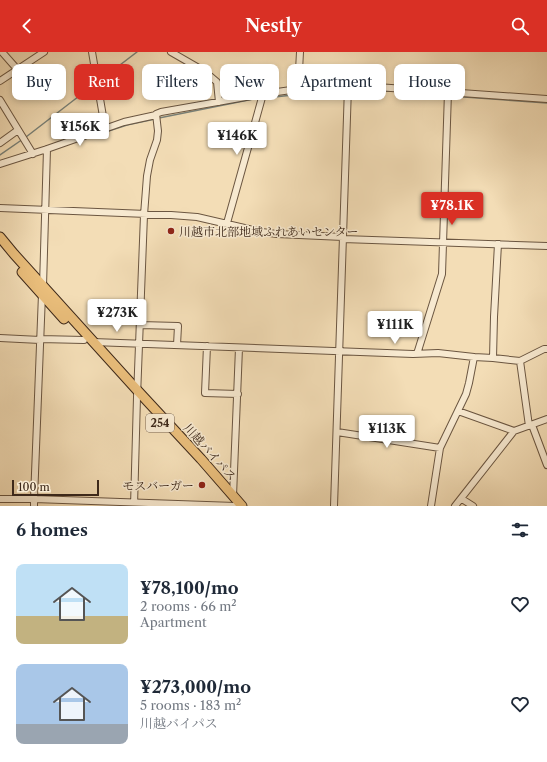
<!DOCTYPE html>
<html lang="en">
<head>
<meta charset="utf-8">
<style>
  :root { --surface:#fff; --page:#f2f2f3; --text:#1f2937; --muted:#747a83; --accent:#d93025 }
  body { margin:0; font-family:"Libre Caslon Text","Noto Serif JP",serif; background:var(--page); color:var(--text); height:100vh; display:flex; flex-direction:column; font-size:15px; white-space:nowrap }
  * { box-sizing:border-box; margin:0 }
  p { font-size:13px; color:var(--muted) }
  .icon { flex:none; width:22px; height:22px; fill:none; stroke:currentColor; stroke-width:2; stroke-linecap:round; stroke-linejoin:round }
  .map { position:relative; height:454px; overflow:hidden }
  .panel { display:flex; flex-direction:column; background:var(--surface); flex:1 }
  .panel>* { flex:none }
  .top-card { position:absolute; left:12px; top:12px; width:523px; height:36px; display:flex; gap:8px }
  .scale { position:absolute; left:12px; bottom:10px; width:87px; box-sizing:border-box; padding-left:4px; border:2px solid #3e291a; border-top:0; font-size:11px; line-height:14px; white-space:nowrap; color:#3e291a; -webkit-text-stroke:3px #f7e9d0; paint-order:stroke }
  .price { position:absolute; translate:-50% -34px; padding:0 9px; border-radius:4px; background:#fff; color:#222; font-size:13px; line-height:26px; filter:drop-shadow(0 1px 2px #0008) }
  .price::after { content:''; position:absolute; left:50%; top:24px; width:12px; height:9px; margin-left:-6px; background:inherit; clip-path:polygon(0 0,100% 0,50% 100%) }
  .price.active { background:var(--accent); color:#fff }
  ul { padding:0; list-style:none }
  li { display:flex; align-items:center; gap:12px; height:100px; padding:0 16px }
  li span { display:grid; place-items:center; flex:none; width:112px; height:80px; border-radius:8px; color:#555 }
  li>.icon { margin-inline-start:auto }
  span .icon { width:48px; height:48px; fill:#fffc; stroke-width:1 }
  li b { font-size:17px }
  h2 { display:flex; justify-content:space-between; align-items:center; height:48px; padding:0 16px; font-size:17px }
  .chip { padding:0 14px; border-radius:8px; background:var(--surface); box-shadow:0 2px 6px #0003; font-size:14px; line-height:36px }
  .chip.active { background:var(--accent); color:#fff }
  header { display:flex; justify-content:space-between; align-items:center; height:52px; padding:0 16px; background:var(--accent); color:#fff; font-size:18px; font-weight:600 }
  .map>svg:first-child { display:block }
</style>
</head>
<body>
<header><svg class="icon" aria-label="back" viewBox="0 0 24 24"><path d="M15 5l-7 7 7 7"/></svg>Nestly<svg class="icon" aria-label="search" viewBox="0 0 24 24"><circle cx="10" cy="10" r="6"/><path d="M15 15l6 6"/></svg></header>
<div class="map">
<svg width="547" height="454" viewBox="0 0 547 454">
  <rect width="100%" height="100%" fill="#f3ddb6"/>
  <filter id="stains"><feTurbulence type="fractalNoise" baseFrequency=".005" numOctaves="4"/><feColorMatrix values="0 0 0 0 .2 0 0 0 0 .09 0 0 0 0 .02 0 0 0 .5 -.17"/></filter>
  <radialGradient id="worn" r=".72"><stop offset=".6" stop-color="#630" stop-opacity="0"/><stop offset="1" stop-color="#630" stop-opacity=".3"/></radialGradient>
  <g fill="none" stroke-linecap="round" stroke-linejoin="round">
    <path stroke="#788078" stroke-width="1.5" d="M99,29l38,-29
      M350,39h43l53,4
      M450,44l97,7
      M265,46l56,-6 25,-1
      M159,66l100,-20
      M26,85l70,-54
      M87,86l40,-13 28,-6
      M0,103l23,-16"/>
    <g stroke="#6b5641" stroke-width="8">
      <path id="minor" d="M2,0l15,17
        M92,0l13,76
        M171,0l33,19 13,11 2,20
        M0,29l44,-29
        M298,37l2,-37
        M0,48l33,54
        M0,91l18,-13
        M0,112l47,-15 77,-27 32,-7
        M0,156l171,7 26,2 65,15 15,2 66,3
        M227,171l36,-129
        M343,187l204,7
        M43,234l4,-137
        M140,273l38,1 -1,19
        M0,286l40,2
        M40,287l44,1
        M93,290l320,12 25,-1 36,4 19,1 27,3 24,-12h3
        M207,294l-2,47 33,1
        M417,302l25,-80 6,-182
        M493,306l1,-41 4,-73
        M520,309l9,65
        M458,359l56,20
        M532,373l15,40
        M337,380l103,16
        M233,444l6,-148
        M0,447h34l8,-205
        M462,447l11,7
        M34,454v-7l201,7
        M134,454l3,-109 7,-182 3,-39 3,-16 7,-20 1,-9 -2,-17 5,-2 102,-18 35,-5 22,-2h57l170,12
        M334,454l14,-419
        M431,454l9,-58 26,-54 3,-11 5,-26
        M455,454l59,-75 33,-12"/>
    </g>
    <g stroke="#3e291a" stroke-width="11">
      <path id="highway" d="M0,185l14,17 123,136 64,69 41,47
        M22,220l42,47"/>
    </g>
    <use href="#minor" stroke="#f7e9d0" stroke-width="6"/>
    <use href="#highway" stroke="#eabe7b" stroke-width="9"/>
  </g>
  <g fill="#8f2418" stroke="#f7e9d0" stroke-width="1.5">
    <circle cx="171" cy="179" r="4"/>
    <circle cx="202" cy="433" r="4"/>
  </g>
  <g text-anchor="middle" dominant-baseline="central" stroke-width="3" stroke-linejoin="round" paint-order="stroke">
    <rect fill="#f7e9d0" stroke="#766351" stroke-width="1" x="146" y="362" width="28" height="18" rx="3"/>
    <g font-size="11" font-weight="bold" fill="#3e291a">
      <text x="160" y="371">254</text>
    </g>
    <g font-size="12" fill="#3e291a" stroke="#f7e9d0" text-anchor="start">
      <text x="179" y="179">川越市北部地域ふれあいセンター</text>
      <text x="194" y="433" text-anchor="end">モスバーガー</text>
    </g>
    <g font-size="12" fill="#3e291a" stroke="#f7e9d0">
      <text transform="translate(210 400) rotate(48)">川越バイパス</text>
    </g>
  </g>
  <rect width="100%" height="100%" filter="url(#stains)"/>
  <rect width="100%" height="100%" fill="url(#worn)"/>
</svg>
<div class="scale">100 m</div>
<b class="price" style="left:80px;top:95px">¥156K</b>
<b class="price" style="left:237px;top:104px">¥146K</b>
<b class="price active" style="left:452px;top:174px">¥78.1K</b>
<b class="price" style="left:117px;top:281px">¥273K</b>
<b class="price" style="left:395px;top:293px">¥111K</b>
<b class="price" style="left:387px;top:397px">¥113K</b>
<div class="top-card">
<a class="chip">Buy</a>
<a class="chip active">Rent</a>
<a class="chip">Filters</a>
<a class="chip">New</a>
<a class="chip">Apartment</a>
<a class="chip">House</a>
</div>
</div>
<section class="panel">
<h2>6 homes<svg class="icon" aria-label="filters" viewBox="0 0 24 24"><path d="M4 7h16M4 17h16"/><circle cx="9" cy="7" r="2"/><circle cx="15" cy="17" r="2"/></svg></h2>
<ul>
<li><span style="background:linear-gradient(#bfe0f5 65%,#c2b280 0)"><svg class="icon" aria-label="home" viewBox="0 0 24 24"><path d="M3 11l9-7 9 7M6 9v11h12V9"/></svg></span><div><b>¥78,100/mo</b><p>2 rooms · 66 m²</p><p>Apartment</p></div><svg class="icon" aria-label="heart" viewBox="0 0 24 24"><path d="M12 20l-8-8c-3-5 5-10 8-4 3-6 11-1 8 4z"/></svg></li>
<li><span style="background:linear-gradient(#a9c7e8 75%,#9aa5b1 0)"><svg class="icon" aria-label="home" viewBox="0 0 24 24"><path d="M3 11l9-7 9 7M6 9v11h12V9"/></svg></span><div><b>¥273,000/mo</b><p>5 rooms · 183 m²</p><p>川越バイパス</p></div><svg class="icon" aria-label="heart" viewBox="0 0 24 24"><path d="M12 20l-8-8c-3-5 5-10 8-4 3-6 11-1 8 4z"/></svg></li>
</ul>
</section>
</body>
</html>
